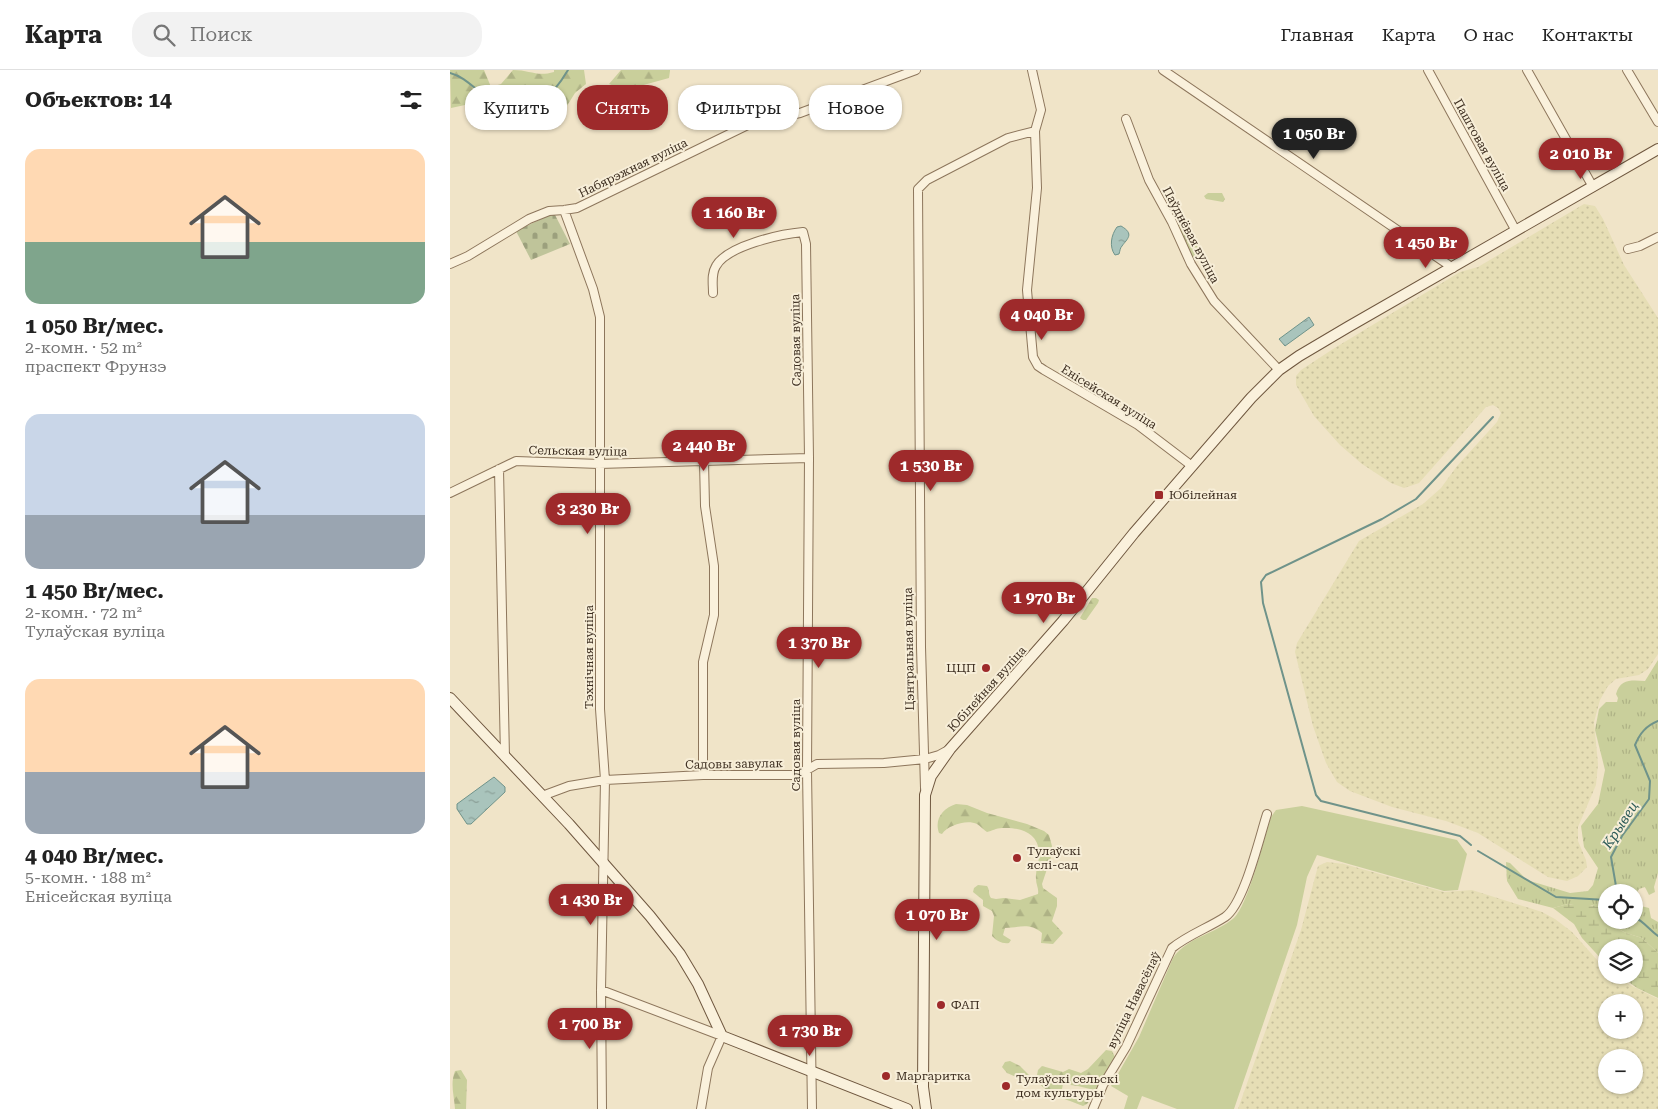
<!DOCTYPE html>
<html lang="ru">
<head>
<meta charset="utf-8">
<style>
  :root { --surface:#fff; --page:#f2f2f2; --text:#222; --muted:#767676; --line:#e0e0e0; --accent:#9e2a2b }
  body { margin:0; font-family:"Roboto Serif",serif; background:var(--page); color:var(--text); height:100vh; display:flex; flex-direction:column; font-size:19px; white-space:nowrap }
  * { box-sizing:border-box; margin:0 }
  p { font-size:16px; color:var(--muted) }
  .icon { flex:none; width:28px; height:28px; fill:none; stroke:currentColor; stroke-width:2; stroke-linecap:round; stroke-linejoin:round }
  .map { position:relative; flex:1; overflow:hidden }
  .sheet { display:flex; flex-direction:column; background:var(--surface); width:450px }
  .sheet>* { flex:none }
  .guide { position:absolute; left:15px; top:15px; width:475px; height:45px; display:flex; gap:10px }
  .buttons { position:absolute; left:1148px; top:814px; display:grid; gap:10px }
  .buttons a { display:grid; place-items:center; width:45px; height:45px; border-radius:50%; background:var(--surface); box-shadow:0 1px 4px #0004; font-size:25px }
  .price { position:absolute; translate:-50% -42px; padding:0 11px; border-radius:18px; background:var(--accent); color:#fff; font-size:16px; line-height:32px; filter:drop-shadow(0 1px 2px #0008) }
  .price::after { content:''; position:absolute; left:50%; top:30px; width:15px; height:11px; margin-left:-8px; background:inherit; clip-path:polygon(0 0,100% 0,50% 100%) }
  .price.active { background:#222; color:#fff }
  ul { padding:0; list-style:none }
  li { display:grid; align-content:center; gap:10px; height:265px; padding:0 25px }
  li span { display:grid; place-items:center; height:155px; border-radius:15px; color:#555 }
  li>.icon { margin-inline-start:auto }
  span .icon { width:90px; height:90px; fill:#fffc; stroke-width:1 }
  li b { font-size:21px }
  h2 { display:flex; justify-content:space-between; align-items:center; height:60px; padding:0 25px; font-size:21px }
  .tag { padding:0 18px; border-radius:20px; background:var(--surface); box-shadow:0 1px 4px #0004; font-size:18px; line-height:45px }
  .tag.active { background:var(--accent); color:#fff }
  header { display:flex; align-items:center; gap:30px; box-sizing:border-box; height:70px; padding:0 25px; background:var(--surface); border-bottom:1px solid var(--line) }
  header strong { font-size:24px }
  nav { display:flex; gap:28px; margin-inline-start:auto; font-size:18px }
  .search { width:350px; height:45px; background:var(--page); display:flex; align-items:center; gap:12px; box-sizing:border-box; padding:0 18px; border-radius:20px; color:var(--muted); font-size:19px }
  main { display:flex; flex:1; min-height:0 }
  .map>svg:first-child { display:block }
</style>
</head>
<body>
<header>
<strong>Карта</strong>
<div class="search"><svg class="icon" aria-label="search" viewBox="0 0 24 24"><circle cx="10" cy="10" r="6"/><path d="M15 15l6 6"/></svg>Поиск</div>
<nav><a>Главная</a><a>Карта</a><a>О нас</a><a>Контакты</a></nav>
</header>
<main>
<section class="sheet">
<h2>Объектов: 14<svg class="icon" aria-label="filters" viewBox="0 0 24 24"><path d="M4 7h16M4 17h16"/><circle cx="9" cy="7" r="2"/><circle cx="15" cy="17" r="2"/></svg></h2>
<ul>
<li><span style="background:linear-gradient(#ffd9b3 60%,#7fa58c 0)"><svg class="icon" aria-label="home" viewBox="0 0 24 24"><path d="M3 11l9-7 9 7M6 9v11h12V9"/></svg></span><div><b>1 050 Br/мес.</b><p>2-комн. · 52 m²</p><p>праспект Фрунзэ</p></div></li>
<li><span style="background:linear-gradient(#c9d6e8 65%,#9aa5b1 0)"><svg class="icon" aria-label="home" viewBox="0 0 24 24"><path d="M3 11l9-7 9 7M6 9v11h12V9"/></svg></span><div><b>1 450 Br/мес.</b><p>2-комн. · 72 m²</p><p>Тулаўская вуліца</p></div></li>
<li><span style="background:linear-gradient(#ffd9b3 60%,#9aa5b1 0)"><svg class="icon" aria-label="home" viewBox="0 0 24 24"><path d="M3 11l9-7 9 7M6 9v11h12V9"/></svg></span><div><b>4 040 Br/мес.</b><p>5-комн. · 188 m²</p><p>Енісейская вуліца</p></div></li>
</ul>
</section>
<div class="map">
<svg width="1208" height="1039" viewBox="0 0 1208 1039">
  <defs>
    <pattern id="farmland-dots" width="8" height="8" patternUnits="userSpaceOnUse" patternTransform="scale(1.25)"><rect width="8" height="8" fill="#e6deb5"/><path d="M2 2h.1M6 6h.1" fill="none" stroke="#c6bf9b" stroke-width="1.8" stroke-linecap="round"/></pattern>
    <pattern id="grass-tufts" width="24" height="20" patternUnits="userSpaceOnUse" patternTransform="scale(1.25)"><rect width="24" height="20" fill="#c9cf9b"/><path d="M3 7l-1-3M5 7V3M7 7l1-3M15 17l-1-3M17 17v-4M19 17l1-3" fill="none" stroke="#aeb285"/></pattern>
    <pattern id="forest-firs" width="22" height="20" patternUnits="userSpaceOnUse" patternTransform="scale(1.25)"><rect width="22" height="20" fill="#c9cf9b"/><path d="M5 1l3.5 6h-7zM16 11l3.5 6h-7z" fill="#aeb285"/></pattern>
    <pattern id="wetland-marsh" width="20" height="14" patternUnits="userSpaceOnUse" patternTransform="scale(1.25)"><rect width="20" height="14" fill="#c9cf9b"/><path d="M1 5h8M5 5V1M11 12h8M15 12V8" fill="none" stroke="#aeb285"/></pattern>
    <pattern id="cemetery-stones" width="16" height="16" patternUnits="userSpaceOnUse" patternTransform="scale(1.25)"><rect width="16" height="16" fill="#bfc49a"/><path d="M2 7V4a2 2 0 0 1 4 0v3zM10 15v-3a2 2 0 0 1 4 0v3z" fill="#9ca07d"/></pattern>
    <pattern id="water-ripples" width="26" height="14" patternUnits="userSpaceOnUse" patternTransform="scale(1.25)"><rect width="26" height="14" fill="#a9c4bc"/><path d="M2 4q2-2 4 0t4 0M15 11q2-2 4 0t4 0" fill="none" stroke="#8ba098"/></pattern>
  </defs>
  <rect width="100%" height="100%" fill="#f0e4c8"/>
  <path fill="url(#farmland-dots)" fill-rule="evenodd" d="M1134,134l11,2 8,13 21,46 34,53v336l-10,15 -9,6 -23,4 -8,7 -8,14 -6,22 4,42 -2,21 -18,42v14l8,19 1,7 -9,9 -11,5 -19,-4 -70,-44 -32,-12 -54,-14 -42,-16 -13,-9 -11,-19 -13,-37 -18,-74 2,-9 62,-102 64,-37 18,-16 16,-22 40,-44 4,-9 -3,-5 -5,-3 -7,2 -67,76 -15,5 -13,-5 -29,-19 -22,-19 -26,-29 -18,-31v-9l5,-6 32,-21 127,-77 18,-5z
    M877,792l17,2 100,28 28,-2 70,22 13,7 17,13 26,29 8,6v8h11l13,10 28,14v110h-420l63,-179 17,-64zM1156,932h28v28h-28zM1156,988h28v27h-28z"/>
  <path fill="url(#grass-tufts)" fill-rule="evenodd" d="M1208,590v213l-4,14 1,5 -6,3 -4,-8 -6,2 -5,8 3,8 12,3 2,10 7,4v31l-16,-15 -16,-5 -23,-12v-11l-11,-5 -12,1 -12,-2 -15,4 -35,-9 -11,-18 -1,-19 4,1 17,17 43,13 18,-2 5,-6 5,-17 -14,-21 -3,-21 17,-22 7,-34 -10,-40 4,-21 7,-7h11l1,-4 -2,-4c4,-15 15,-14 29,-13zM1156,822h28v28h-28z"/>
  <path fill="url(#forest-firs)" d="M0,0h34l7,17 10,-3 12,-14c17,0 24,7 41,2v-2h30l2,14 -11,9 -15,24 -6,2 -7,2 -28,-6 -42,-4 -6,-1 -6,-5 -14,3z
    M171,0h49v1l-1,7 -40,11h-7l-13,-5z
    M758,123h14l3,6 -2,3 -17,-3 -2,-3z
    M730,147h3l6,4 2,15 10,16 -2,4 -4,2 -6,-2c-5,-11 -15,-27 -9,-39z
    M642,528h4l3,2 -1,3 -12,17h-3l-3,-2 1,-2z
    M506,734l11,1 20,8 40,11 17,7 5,4 3,11 -1,11 -9,27 1,4 14,10v8l-5,15 11,12 -10,11 -12,-1 1,-10c-13,-11 -23,-5 -37,-5l-2,7 8,5 -2,3c-7,1 -12,-2 -17,-7l2,-20 -2,-5 -9,-5v-6l-10,-8 1,-4 4,-3 9,1c3,4 1,8 4,12l5,1 8,-1 16,2 18,-6c1,-6 -2,-9 -2,-15 -1,-9 4,-18 3,-27 -1,-20 -20,-25 -37,-24 -6,0 -10,3 -15,4 -3,-2 -7,-6 -10,-8 -10,-5 -29,1 -35,10l-3,-1c-5,-14 4,-25 17,-29z
    M656,980l6,1 3,6 -15,29 -6,4 -16,-4 -15,-2 -1,5c6,5 12,8 20,7l8,4 -3,4 -4,2c-17,-7 -35,-11 -47,-26l2,-10 4,-4 21,6 6,-3 12,4 7,-4z
    M560,991l10,5 10,10 1,4 -3,2 -21,-9 -5,-6 3,-5z
    M11,1000l6,10 -1,29h-11c-1,-15 -5,-25 0,-38z"/>
  <path fill="url(#wetland-marsh)" d="M1118,834c11,2 26,-2 35,6v11l23,12 16,5 16,15v45l-21,-10 -18,-13h15v-27h-28v16l-24,-26 -8,-14 -21,-16z"/>
  <path fill="url(#cemetery-stones)" d="M104,143l16,31 -39,16 -15,-29z"/>
  <path fill="#c9cf9b" d="M852,736l155,34 10,14 -9,36 -14,1 -127,-36 -10,22 -10,48 -63,184h-57l-35,-13 -5,13h-13l4,-13 -17,-10 28,-49 34,-79c14,-21 42,-24 61,-40 14,-13 30,-79 37,-101l5,-7z"/>
  <path fill="url(#water-ripples)" stroke="#6f938a" d="M671,156c14,8 6,13 1,20 -2,2 -2,5 -3,8l-4,1c-6,-8 -4,-20 2,-28z
    M859,247l5,8 -29,21 -6,-7z
    M44,707l11,10v5l-34,32h-4l-10,-15v-5z"/>
  <g fill="none" stroke-linecap="round" stroke-linejoin="round">
    <path stroke="#6f938a" stroke-width="2" d="M0,3c18,5 24,17 39,25 4,2 10,3 14,4 33,11 49,-5 65,-32
      M1021,775l-11,-9 -139,-35 -5,-6 -53,-192 -2,-21 5,-7 116,-56 34,-20 77,-82
      M1028,781l78,46 50,3
      M1167,822l-6,-35 11,-21 27,-37 1,-18 -15,-36c5,-12 11,-19 23,-24
      M1184,847c8,3 16,13 24,19"/>
    <g stroke="#8d765c" stroke-width="10">
      <path id="street" d="M582,0l9,40 -6,21 2,57 -10,102 6,67 5,9 6,4 94,55 54,41
        M713,0l290,198
        M978,0l88,161
        M1077,0l66,117
        M1177,0l31,52
        M676,49l23,61 23,42 19,42 23,37 65,69
        M114,140l29,79 7,28v392l5,71 -4,210 1,119
        M1178,179l12,-3 18,-9
        M0,194l18,-8 61,-37 20,-8 15,-1 13,-2 175,-85 48,-10 116,-43
        M263,223c0,-9 -2,-19 3,-27 11,-20 64,-32 87,-34l3,12 3,214 -2,312 5,339
        M49,399l6,288
        M0,423l66,-32 83,3 210,-6
        M253,705v-113l11,-47v-49l-9,-60 -1,-45
        M475,718l-4,-141 -3,-458 9,-9 81,-42 27,-7
        M92,726l27,-10 36,-6 98,-5h95l19,-11 67,-1 41,-4 14,-4 9,-5
        M151,920l121,46 -14,32 -7,41
        M643,1039l10,-24 23,-38 46,-99c16,-13 36,-20 53,-31 19,-13 34,-78 42,-103"/>
    </g>
    <g stroke="#6f573f" stroke-width="12">
      <path id="secondary" d="M0,628l119,126 81,92 30,38 18,30 24,52 185,73
        M476,1039l-3,-22 2,-292 6,-19 19,-27 113,-128 71,-88 117,-135 28,-28 20,-14 49,-29 310,-178"/>
    </g>
    <use href="#street" stroke="#faf1dc" stroke-width="8"/>
    <use href="#secondary" stroke="#faf1dc" stroke-width="10"/>
  </g>
  <g fill="#9e2a2b" stroke="#f7eed8" stroke-width="2">
    <rect x="704" y="420" width="10" height="10" rx="2.5"/>
    <circle cx="536" cy="598" r="5"/>
    <circle cx="567" cy="788" r="5"/>
    <circle cx="491" cy="935" r="5"/>
    <circle cx="436" cy="1006" r="5"/>
    <circle cx="556" cy="1016" r="5"/>
  </g>
  <g text-anchor="middle" dominant-baseline="central" stroke-width="4" stroke-linejoin="round" paint-order="stroke">
    <g font-size="12" fill="#3d2e20" stroke="#f7eed8">
      <text transform="translate(1032 75) rotate(61)">Паштовая вуліца</text>
      <text transform="translate(183 98) rotate(-26)">Набярэжная вуліца</text>
      <text transform="translate(741 165) rotate(62)">Паўднёвая вуліца</text>
      <text transform="translate(346 270) rotate(-91)">Садовая вуліца</text>
      <text transform="translate(659 327) rotate(32)">Енісейская вуліца</text>
      <text transform="translate(128 381) rotate(1)">Сельская вуліца</text>
      <text transform="translate(459 579) rotate(-91)">Цэнтральная вуліца</text>
      <text transform="translate(139 587) rotate(-90)">Тэхнічная вуліца</text>
      <text transform="translate(537 619) rotate(-48)">Юбілейная вуліца</text>
      <text transform="translate(346 675) rotate(-90)">Садовая вуліца</text>
      <text transform="translate(284 694) rotate(-1)">Садовы завулак</text>
      <text transform="translate(684 930) rotate(-64)">вуліца Навасёлаў</text>
    </g>
    <g font-size="12" fill="#3d2e20" stroke="#f7eed8" text-anchor="start">
      <text x="719" y="425">Юбілейная</text>
      <text x="526" y="598" text-anchor="end">ЦЦП</text>
      <text x="577" y="781">Тулаўскі<tspan x="577" dy="14">яслі-сад</tspan></text>
      <text x="501" y="935">ФАП</text>
      <text x="446" y="1006">Маргаритка</text>
      <text x="566" y="1009">Тулаўскі сельскі<tspan x="566" dy="14">дом культуры</tspan></text>
    </g>
    <g font-size="14" font-style="italic" fill="#2f5d5a" stroke="#f7eed8">
      <text transform="translate(1170 755) rotate(-57)">Крывец</text>
    </g>
  </g>
</svg>
<div class="buttons">
<a><svg class="icon" aria-label="locate" viewBox="0 0 24 24"><circle cx="12" cy="12" r="6"/><path d="M12 2v4M12 18v4M2 12h4M18 12h4"/></svg></a>
<a><svg class="icon" aria-label="layers" viewBox="0 0 24 24"><path d="M12 4l9 5-9 5-9-5zM3 14l9 5 9-5"/></svg></a>
<a>+</a>
<a>−</a>
</div>
<b class="price active" style="left:864px;top:90px">1 050 Br</b>
<b class="price" style="left:1131px;top:110px">2 010 Br</b>
<b class="price" style="left:284px;top:169px">1 160 Br</b>
<b class="price" style="left:976px;top:199px">1 450 Br</b>
<b class="price" style="left:592px;top:271px">4 040 Br</b>
<b class="price" style="left:254px;top:402px">2 440 Br</b>
<b class="price" style="left:481px;top:422px">1 530 Br</b>
<b class="price" style="left:138px;top:465px">3 230 Br</b>
<b class="price" style="left:594px;top:554px">1 970 Br</b>
<b class="price" style="left:369px;top:599px">1 370 Br</b>
<b class="price" style="left:141px;top:856px">1 430 Br</b>
<b class="price" style="left:487px;top:871px">1 070 Br</b>
<b class="price" style="left:140px;top:980px">1 700 Br</b>
<b class="price" style="left:360px;top:987px">1 730 Br</b>
<div class="guide">
<a class="tag">Купить</a>
<a class="tag active">Снять</a>
<a class="tag">Фильтры</a>
<a class="tag">Новое</a>
</div>
</div>
</main>
</body>
</html>
